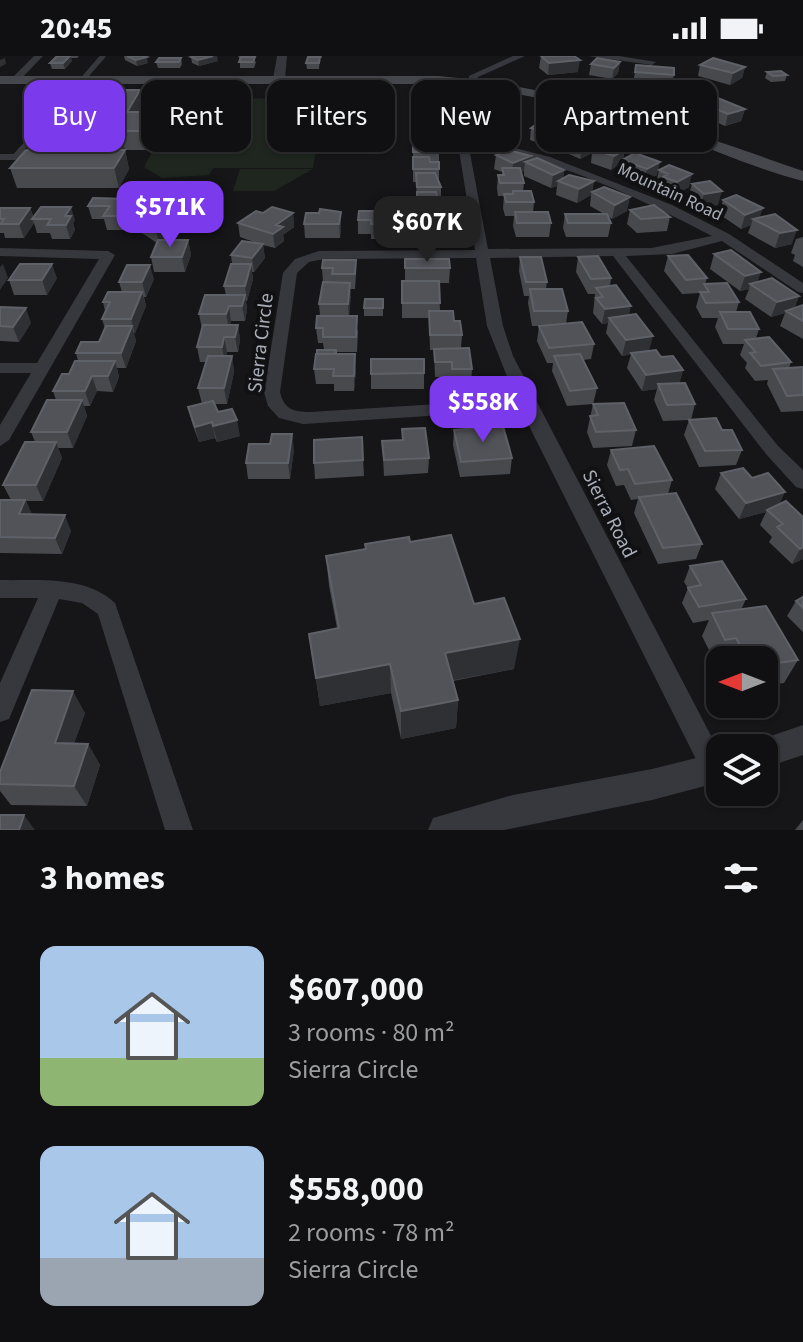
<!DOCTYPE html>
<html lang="en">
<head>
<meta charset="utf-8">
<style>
  :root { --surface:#101012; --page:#1e1e20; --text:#f1f3f6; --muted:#9c9d9f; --line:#303032; --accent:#7c3aed }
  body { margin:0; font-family:"Source Sans 3",sans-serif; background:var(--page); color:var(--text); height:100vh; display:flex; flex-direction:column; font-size:30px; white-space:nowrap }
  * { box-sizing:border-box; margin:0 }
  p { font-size:26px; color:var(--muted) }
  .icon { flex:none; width:44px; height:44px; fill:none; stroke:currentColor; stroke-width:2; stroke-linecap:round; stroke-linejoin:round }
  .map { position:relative; height:774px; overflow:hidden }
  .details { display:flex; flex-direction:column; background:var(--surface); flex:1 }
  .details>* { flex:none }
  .top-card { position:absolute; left:24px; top:24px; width:756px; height:72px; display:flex; gap:16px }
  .needle { width:52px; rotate:270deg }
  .fabs { position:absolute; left:706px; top:590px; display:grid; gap:16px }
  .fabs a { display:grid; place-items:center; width:72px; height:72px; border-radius:16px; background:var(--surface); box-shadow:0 2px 6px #0004,0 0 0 2px var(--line); font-size:40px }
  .price { position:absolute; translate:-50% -68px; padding:0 18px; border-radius:16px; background:var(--accent); color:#fff; font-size:26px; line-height:52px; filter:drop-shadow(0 2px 4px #0008) }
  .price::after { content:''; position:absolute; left:50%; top:48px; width:24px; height:18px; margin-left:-12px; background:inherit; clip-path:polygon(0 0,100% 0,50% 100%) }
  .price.selected { background:#222; color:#fff }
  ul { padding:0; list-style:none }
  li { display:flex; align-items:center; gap:24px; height:200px; padding:0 40px }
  li span { display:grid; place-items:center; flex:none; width:224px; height:160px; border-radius:16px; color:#555 }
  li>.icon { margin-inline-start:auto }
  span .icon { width:96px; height:96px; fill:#fffc; stroke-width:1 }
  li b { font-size:34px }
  h2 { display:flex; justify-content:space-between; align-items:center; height:96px; padding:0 40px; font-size:34px }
  .tag { padding:0 28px; border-radius:16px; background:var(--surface); box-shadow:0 2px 6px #0004,0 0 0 2px var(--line); font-size:28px; line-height:72px }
  .tag.selected { background:var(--accent); color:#fff }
  .status { display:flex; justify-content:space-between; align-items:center; height:56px; padding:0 40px; background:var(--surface); direction:ltr }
  .status svg { height:22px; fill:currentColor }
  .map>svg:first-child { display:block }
</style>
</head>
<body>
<div class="status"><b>20:45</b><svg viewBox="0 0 49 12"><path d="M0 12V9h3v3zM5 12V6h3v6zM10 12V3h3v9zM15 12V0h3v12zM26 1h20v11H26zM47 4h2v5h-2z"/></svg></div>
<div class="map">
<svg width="803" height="774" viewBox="0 0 803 774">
  <rect width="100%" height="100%" fill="#161618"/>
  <path fill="#1e261f" d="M324,42l-11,70h-100l-4,7 -47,3 -18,-11 36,-68z
    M240,113h73l-39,22h-41z"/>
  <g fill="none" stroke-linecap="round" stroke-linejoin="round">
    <path stroke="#37383d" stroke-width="5" d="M83,23l20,-23
      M20,95l60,-72"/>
    <path stroke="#37383d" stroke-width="6" d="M0,101h15l7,-8"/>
    <path fill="#37383d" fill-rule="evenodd" d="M34,0h9l-24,25h-6v-4z
      M513,0h12l-47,21 -9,64 30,3 51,13 122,48 57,29 74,49v10l-5,-1 -76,-51 -50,13 -46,2 152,190 25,24v19l-7,-2 -30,-33 -153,-198 -123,2 13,68 10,30 207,397v25l-6,3 -9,-4 -184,-367 -218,14 -24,-6 -11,-12 -4,-14 19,-119 12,-14 24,-8 156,-1 -17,-106 11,-68zM469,92c83,7 170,50 243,88l-61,12 -163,1zM476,202l11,68 29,73 -206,13c-17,0 -26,-3 -30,-20l17,-119 12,-11 15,-3z
      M588,0h31l37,6 -4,3z
      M0,192l108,3 7,4 -106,185 -9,6v-21l31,-52h-31v-10h37l62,-104 -99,-3z
      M0,524c38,1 85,-5 115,23l78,227h-28l-67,-216 -16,-11 -23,-4 -50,120 -9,3v-39l38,-85h-38z"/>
    <path fill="#37383d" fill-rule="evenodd" d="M277,0h10l-2,23 -6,3 -6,-3z
      M803,669v30l-39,13v-20h-13l2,-6z
      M720,696v30l-68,18 -148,30h-76l5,-12 80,-23 139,-26z"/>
    <path fill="#45474d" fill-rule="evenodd" d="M0,20h438c128,11 245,53 365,95v10c-47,-12 -93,-33 -139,-49 -74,-25 -148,-42 -226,-48h-438z"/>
  </g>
  <path fill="#47494d" d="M57,0h22l-2,2h-6l1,3 -7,8h-13l-2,-6z
    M124,0h20l4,7 -11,3 -12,-6z
    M238,0h13l5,6 -2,6h-14v-8z
    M308,0h14v2h-2l-1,11h-12l-1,-6z
    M541,0l37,16 -30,3 -9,-7z
    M191,1l27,4 -19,5 -7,-3z
    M181,2l1,6 -2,4h-22l-2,-6z
    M620,6l-2,11 -6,6 -23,-4 2,-11z
    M636,9l38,10 -3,12 -38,-3z
    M700,9l45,2 -3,11 -12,7 -32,-9z
    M767,16l20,3 -2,6 -14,1 -6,-4z
    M421,26l14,4h8v16h-1l-2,14h-2l-2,31 3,5v30l2,5v10l2,8 -1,13h-2v22h-24l1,-39 -1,-19h-3v-37h1l1,-21 3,1z
    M686,40l59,13 -4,12 -16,5 -41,-18z
    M511,48h4l-1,13 5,13 -4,9 -26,-3 1,-12 2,-3h-1l1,-12z
    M144,52l-2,4 16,18 -11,20h-22l4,19 -10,19h-102l-7,-20 32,-18 -6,-19z
    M531,72h33l-2,13 -9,7 -23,-8z
    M568,80l28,12 29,2 -2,9 12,-6 22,22 -13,7 -25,-9 2,-10 -10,7 -20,-7 1,-10 -12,6 -11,-5v-4l-2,-2z
    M496,99l34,6 34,9 -1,8 31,3 -2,11 35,19 -15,8 -4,-3 3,7 -3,14h-42l-3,-9 2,-14h39l-14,-8 1,-11 -14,8 -21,-8 1,-9 -6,2 -27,-12v-5l-3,1 3,11 -1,8 11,11 -1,10 18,11 -2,14h-33l-3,-11 1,-10h-9l-2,-8 1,-12h-6l-1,-8 1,-13h4v-3l-8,-3z
    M669,109l20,22 -16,9 -14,-6 2,-5 -5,-1 3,-14z
    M692,128l26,21 -18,2 -12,-10z
    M93,142l40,14 -10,18h-16l-3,-11h-12l-4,-13z
    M723,144l37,18 15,-4 17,30 -17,4 -27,-15 3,-8 -10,4 -22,-15z
    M0,152h30l4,10 41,2 -2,3 2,7 -5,9h-18l-2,-6h-13l-3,-10 -10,15h-19l-1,-5h-4z
    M320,153l21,17 -1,12h-35l-1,-14 15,-11z
    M630,154l40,7 -3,14 -30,2 -10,-9z
    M387,155v28h-16v-5h-13v-14z
    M293,157l1,14 -11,8 1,6 -9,7 -12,-3 2,13 -11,14h-2l1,7 -6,22h-1l1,9 -2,11h-14l-1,4h8l2,15 -2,12h-11l-1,4h6l2,16 -7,32h-13l4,8 22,24 -23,6 -2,-4 -16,4 -7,-19 -4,-16 14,-3 -4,-16 8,-26h-6l-3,-15 5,-18 -3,-15 27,-19 -2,-9 8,-22 -1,-9 26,-12 -17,-6 -2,-14z
    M138,163l39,18 -8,3h19l3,15 -6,17h-31l-3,-15 6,-14 -15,-10z
    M803,181v30l-10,-6 2,-6 -4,-2 5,-14z
    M714,198l44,28 41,14 -5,13 9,-4v34l-23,-13 5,-13 -14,4 -26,-18 4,-10 -9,2 -30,-22z
    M668,200l39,22 -2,6 34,18 -3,10 23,17 -3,9 35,24 -2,6 14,-1v44l-22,1 -14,-28 1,-4 -13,1 -10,-13 2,-5 -7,-8 4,-11h-21l-8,-17 3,-9h-16l-6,-11 4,-14 -18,1 -18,-23z
    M520,201l27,25 -1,7 22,22 -2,12 28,21 -3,15 -8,1 14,28 -4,16 -26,2 -15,-35 1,-8h-6l-10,-22 2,-15h-7l-4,-23 1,-7h-5l-5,-25z
    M578,201l33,21 -1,8 19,29 20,36 34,19 -4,14 16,20 -4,16 31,10 20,20 -6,15 -37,2 -15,-32 5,-15 -26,1 -9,-21 3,-11 -15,2 -15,-23 4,-14 -9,2 -16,-23 2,-10 -6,1 -9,-11 2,-19h-7l-12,-22z
    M405,203l45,9 -1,15h-10l1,28 14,10 8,14 -1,13 11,21 -1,15 -19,1 -1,-8h-16l-1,-27h-4l-1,-32h-27v-37h3z
    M323,204l33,14 -1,15h-5l-1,27 9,15 -1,21h-21l1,2 19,16 -2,21h-20v-7h-18l-2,-15 10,-19 -1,-7h-5l-2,-15 4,-12 -1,-12 4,-22 -1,-14z
    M57,222l-10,17h-33l-5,-15z
    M154,223l-8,18h-2l2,9 -12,28 2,7 -10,27h-9l2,9 -6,15 -16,-1 -7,15h-6l3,10 -14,32h-15l4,10 -19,43h-17l6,14 39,16 -9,23 -62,-1v-53h11l-8,-15 32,-43 -4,-10 25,-32 -3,-9 16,-17 9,-13 -2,-8 23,-11 6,-13 -3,-10 3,-8 -2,-9 19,-10 -3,-10z
    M383,243v17h-19v-8z
    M0,251l31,16 -12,19 -19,-1z
    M424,317v16h-53v-15z
    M593,348l43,26 -4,16 -39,2 -6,-16z
    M402,373l27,29 -1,15 -44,3 -2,-35 20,-1z
    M454,374l58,28 -2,16 -50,3 -7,-32z
    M362,381l2,39 -49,3 -1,-16z
    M294,393l-4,30h-42l-2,-16z
    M611,394l61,30 -4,14 34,50 -6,15 -38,5 -24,-51 4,-14 -7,1 -7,-15 -8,1 -9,-21z
    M721,417l31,5 28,26 6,-3 17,58 -11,5 -23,-22 3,-5 -12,-12 6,-13 -27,7 -24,-30z
    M410,486l64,62 40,65 -61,12 5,19 -2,28 -55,11 -10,-46 -71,13 -11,-72 28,-6 -8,-42 -3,-30 39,-7v-5z
    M690,510l56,33 -5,11 57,50 -14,23 -20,3v-26h-44v1l-5,1 -13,-26 7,-16 -16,3 -11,-20 6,-15 -4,-6z
    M803,541v35l-16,-16 9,-15z
    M85,657l-11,30 14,1 12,21 -13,41 -76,-1 -11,-14v-19z
    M803,764v10h-8z"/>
  <path fill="#2f3033" d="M70,0l2,5 -7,8 -2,-6z
    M213,0h4l1,5 -19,5 -1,-6z
    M147,1l1,6 -11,3 -1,-6z
    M5,2l1,6 -6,3v-7z
    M580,4l-2,12 -30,3 1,-12z
    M620,6l-2,11 -6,6 2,-11z
    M745,11l-3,11 -12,7 3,-12z
    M140,34l4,18 -13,22 -4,-18z
    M745,53l-4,12 -16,5 3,-12z
    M154,56l4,18 -11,20 -4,-19z
    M520,61l-1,13 -4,9 1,-12z
    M564,72l-2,13 -9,7 1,-13z
    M121,75l8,38 -10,19 -5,-20 4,-6 -5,-19z
    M598,83l-2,12 -3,-1 -1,3 -12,6 2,-13z
    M625,94l-4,13 -10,7 3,-14z
    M531,100l-1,8 -5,-2 -1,9 -12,5 1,-13z
    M660,106l-3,13 -13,7 3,-13z
    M564,114l-2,13 -4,-2 -1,5 -6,2 2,-13z
    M692,118l-3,13 -16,9 4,-14z
    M594,125l-3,14 -14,8 2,-14z
    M722,135l-4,14 -18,2 4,-13z
    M630,141l-3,14 -15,8 3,-14z
    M129,143l4,13 -10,18 -4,-14z
    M71,151l4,13 -2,3 2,7 -5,9 -4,-14 -1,-9z
    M30,152l4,11h-2l2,4 -10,15 -5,-14z
    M763,152l-5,14 -5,-3 -2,6 -10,4 4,-14z
    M341,156v14l-1,12 -1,-14z
    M293,157l1,14 -11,8 1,6 -9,7 -2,-14 3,-9z
    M174,167l3,14 -18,7 -3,-14z
    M797,174l-5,14 -17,4 5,-15z
    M188,184l3,15 -6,17 -3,-15z
    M263,188l2,14 -11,14 -2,-14z
    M3,208l5,14 -8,12v-23z
    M52,208l5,14 -10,17 -5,-15z
    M251,208l2,15 -6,22 -2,-15z
    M150,209l4,14 -8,18 -4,-15z
    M761,216l-5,14 -6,-2 -1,5 -9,2 5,-15z
    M350,227l1,14 -2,22 -1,-15z
    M142,236l4,14 -11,28 -4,-15z
    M245,239l2,15 -2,11 -3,-15z
    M799,240l-6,15h-7l-1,2 -14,4 6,-15z
    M229,250l2,15 -2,8 -3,-15z
    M631,250l-3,15 -19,-3 -1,5 -6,1 3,-15z
    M26,252l5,15 -12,19 -6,-15z
    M238,269l2,15 -2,12 -3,-15z
    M132,270l4,15 -10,27 -5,-15z
    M653,280l-4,15 -27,5 4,-16z
    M224,281l3,15 -2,10 -3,-15z
    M355,298l1,16 -2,21v-15z
    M232,300l2,16 -7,32 -3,-16z
    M115,305l4,16 -6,15 -5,-16z
    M683,314l-4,16 -21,-2 -1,5 -15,2 4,-16z
    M92,320l5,15 -7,15 -5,-15z
    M82,344l5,16 -14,32 -6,-16z
    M237,364l3,16 -23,6 -4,-16z
    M212,366l3,16 -16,4 -4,-15z
    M292,378l2,15 -4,30 -2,-16z
    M56,386l6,16 -19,43 -7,-16z
    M785,436l-7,16 -11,2 -1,2 -27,7 7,-16z
    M25,444l8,16 -14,-2z
    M65,459l6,16 -9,23 -7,-16z
    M803,491v12l-11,5 8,-15z
    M520,583l-6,30 -71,13 2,-29z
    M390,608l1,29 -71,13 -4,-28z
    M73,635l12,22 -18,51 -12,-21z
    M458,644l-2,28 -55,11v-28z
    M88,688l12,21 -13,41 -13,-20z
    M24,759l11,15h-16z"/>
  <path fill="#525359" stroke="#5f6168" stroke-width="2" d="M57,0h13l-7,7h-13z
    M127,0h17l3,1 -11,3z
    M195,0h18l-15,4 -7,-3z
    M541,0h33l6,4 -31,3z
    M241,1h14l-2,5h-14z
    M308,1h12l-1,6h-13z
    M159,2h22l-2,4h-23z
    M597,2l23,4 -6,6 -23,-4z
    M713,2l32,9 -12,6 -33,-8z
    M636,9l38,3v7l-39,-3z
    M781,15l6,4 -14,1 -6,-4z
    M421,26h13l1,4h8v4h-22z
    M79,34h61l-13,22h27l-11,19h-22l-8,12h-7l-4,7h23l-11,18h-104l16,-18h34l14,-19h-38l15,-19h11z
    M703,36l42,17 -17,5 -42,-18z
    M426,37l16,1 -2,10 -21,-1 1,-6h5z
    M497,43l14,1 -1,4h5l-1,6 -22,-1 1,-6h3z
    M419,52l19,1v10h-20z
    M520,61l-4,10 -26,-3 3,-6z
    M539,66l25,6 -10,7 -23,-7z
    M415,68l22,4v6h-23z
    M578,75l20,8 -16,7 -11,-5 5,-2 -8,-3z
    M418,84h15l6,12h-26v-7h5z
    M604,87l21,7 -11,6 -21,-6z
    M508,94l23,6 -18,7 -17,-8z
    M635,97l25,9 -13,7 -25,-9z
    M413,101h16l1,5h9v7h-26z
    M537,102l27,12 -11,5 -28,-13z
    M669,109l23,9 -15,8 -14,-5 5,-3 -9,-4z
    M502,112h18l4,15h-24l-2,-8h6z
    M416,117h19l6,14h-24z
    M569,119l25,6 -15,8 -21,-8z
    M710,125l12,10 -18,3 -12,-10z
    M604,131l26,10 -15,8 -23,-13z
    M513,135h18l3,11h-28l-2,-8h9z
    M417,136h19l1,5h5l1,8h-26z
    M736,139l27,13 -18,7 -22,-15z
    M93,142l36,1 -10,17h-16l7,-10h-22z
    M654,149l16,12 -29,2 -11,-9z
    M41,151h30l-6,9h6l-5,9h-19l4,-6h-19z
    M272,151l21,6 -17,12 7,2 -10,7 -35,-11 18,-12 7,2z
    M0,152h30l-11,16h-19l4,-5h-4z
    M320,153l21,3 -2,12h-35l2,-11h13z
    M359,155h28v13h-16v-4h-13z
    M416,155h24l1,15h-25z
    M156,156l18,11 -18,7 -18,-11z
    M515,156h33l3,11h-34z
    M565,158h42l4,9h-43z
    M775,158l22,16 -17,3 -27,-14z
    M158,184h30l-6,17h-31z
    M242,185l21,3 -11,14 -21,-3z
    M731,194l30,22 -16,4 -31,-22z
    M688,199l19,23 -21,2 -18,-24z
    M598,200l13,22 -20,1 -13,-22z
    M520,201h21l6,25h-21z
    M405,203h44l1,9h-45z
    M323,204h33l-1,14h-23l1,-6h-11z
    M20,208h32l-10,16h-33z
    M231,208h20l-6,22h-21z
    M127,209h23l-8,17h-23z
    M772,222l27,18 -22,6 -27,-18z
    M402,225h37l1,22h-38z
    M323,226l27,1 -2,21h-29z
    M727,227l12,19 -33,1 -6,-11h9l-5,-8z
    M616,229l15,21 -26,3 -9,-11 7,-1 -7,-9z
    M530,233h32l6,22h-34z
    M108,236h34l-11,27h-29l8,-17h-7z
    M205,239h40l-3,11h-13l-3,8h-27z
    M365,243h18v9h-19z
    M803,249v16l-17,-10z
    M0,251l26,1 -13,19 -13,-1z
    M429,255h24l1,10h6l2,14h-32z
    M720,256h30l9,17h-31z
    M636,258l17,22 -27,4 -17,-22z
    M317,260h40l-1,21h-33v-9h-7z
    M582,266l12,22 -45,4 -10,-22z
    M203,269h35l-3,12h-11l-2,10h-25z
    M106,270h26l-11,27h-45l5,-11h18z
    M769,281l22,25 -30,4 -11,-13 6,-1 -11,-12z
    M469,292l3,21h-20v-7h-17l-1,-13z
    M317,294h19v4h-19z
    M656,294l5,7 12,-1 10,14 -37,5 -15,-22z
    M316,298h39l-1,22h-21l1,-7h-20z
    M580,298l17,34 -27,3 -16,-35z
    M208,300h24l-8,32h-26z
    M371,303h53v14l-53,1z
    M75,305h40l-7,15h-16l-7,15h-32l9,-17h7z
    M803,311v28l-16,1 -14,-27z
    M685,327l10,21 -28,1 -9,-21z
    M47,344h35l-15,32h-36z
    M213,345l5,11 14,-3 5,11 -24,6 -1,-4 -17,5 -7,-20z
    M624,347l12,27 -40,2 -6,-16 8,-1 -5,-11z
    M716,362l6,12h10l10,20 -37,1 -16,-31z
    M503,370l9,32 -51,4 -7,-32z
    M425,372l4,30 -45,2 -2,-19 21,-1 -1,-11z
    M272,378h20l-4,29h-42l3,-19h21z
    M362,381l1,23 -49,3v-23z
    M25,386h31l-20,43h-33z
    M654,390l18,34 -37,4 -7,-15 -8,1 -9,-20z
    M743,412l9,10 16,-5 17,19 -39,11 -25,-30z
    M676,437l26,51 -39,4 -24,-51z
    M0,444h25l-6,14 46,1 -10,23 -55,-1z
    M786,445l17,16v30l-3,2 -23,-22 6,-3 -16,-14z
    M451,479l23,69 30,-6 16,41 -75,14 13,47 -57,11 -11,-47 -74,14 -7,-44 30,-6 -13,-72 40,-7 -1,-5 44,-7 1,5z
    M722,505l24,38 -47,8 -11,-19 13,-3 -11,-19z
    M803,541v11l-7,-7z
    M766,550l32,54 -34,5v-5h-16l-12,-22 -11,2 -13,-27z
    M32,634l41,1 -18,52 33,1 -14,42 -74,-2v-12z
    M0,759h24l-5,15h-19z"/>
  <g text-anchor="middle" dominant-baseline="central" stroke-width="8" stroke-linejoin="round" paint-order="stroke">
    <g font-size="18" fill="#a8adb8" stroke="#111113">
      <text transform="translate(670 136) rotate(25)">Mountain Road</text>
    </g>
    <g font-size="20" fill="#a8adb8" stroke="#111113">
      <text transform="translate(261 287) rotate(-83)">Sierra Circle</text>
      <text transform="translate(609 458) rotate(63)">Sierra Road</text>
    </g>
  </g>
</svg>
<div class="fabs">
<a><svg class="needle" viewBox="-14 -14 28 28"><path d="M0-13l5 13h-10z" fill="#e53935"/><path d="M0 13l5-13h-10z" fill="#9c9d9f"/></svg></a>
<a><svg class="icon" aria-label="layers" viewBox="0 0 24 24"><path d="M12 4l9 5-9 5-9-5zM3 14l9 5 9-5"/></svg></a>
</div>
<b class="price" style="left:170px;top:193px">$571K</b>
<b class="price selected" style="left:427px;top:208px">$607K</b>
<b class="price" style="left:483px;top:388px">$558K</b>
<div class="top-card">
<a class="tag selected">Buy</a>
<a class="tag">Rent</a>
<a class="tag">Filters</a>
<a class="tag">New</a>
<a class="tag">Apartment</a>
</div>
</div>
<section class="details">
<h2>3 homes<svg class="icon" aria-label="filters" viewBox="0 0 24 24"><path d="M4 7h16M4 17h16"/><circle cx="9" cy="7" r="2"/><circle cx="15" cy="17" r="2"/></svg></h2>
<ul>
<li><span style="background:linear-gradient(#a9c7e8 70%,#8fb573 0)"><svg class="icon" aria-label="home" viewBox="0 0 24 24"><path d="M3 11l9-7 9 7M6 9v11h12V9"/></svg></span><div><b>$607,000</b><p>3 rooms · 80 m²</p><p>Sierra Circle</p></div></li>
<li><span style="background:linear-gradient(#a9c7e8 70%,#9aa5b1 0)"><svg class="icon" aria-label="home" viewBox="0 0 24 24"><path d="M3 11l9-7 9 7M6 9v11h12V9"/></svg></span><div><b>$558,000</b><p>2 rooms · 78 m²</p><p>Sierra Circle</p></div></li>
</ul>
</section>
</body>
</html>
